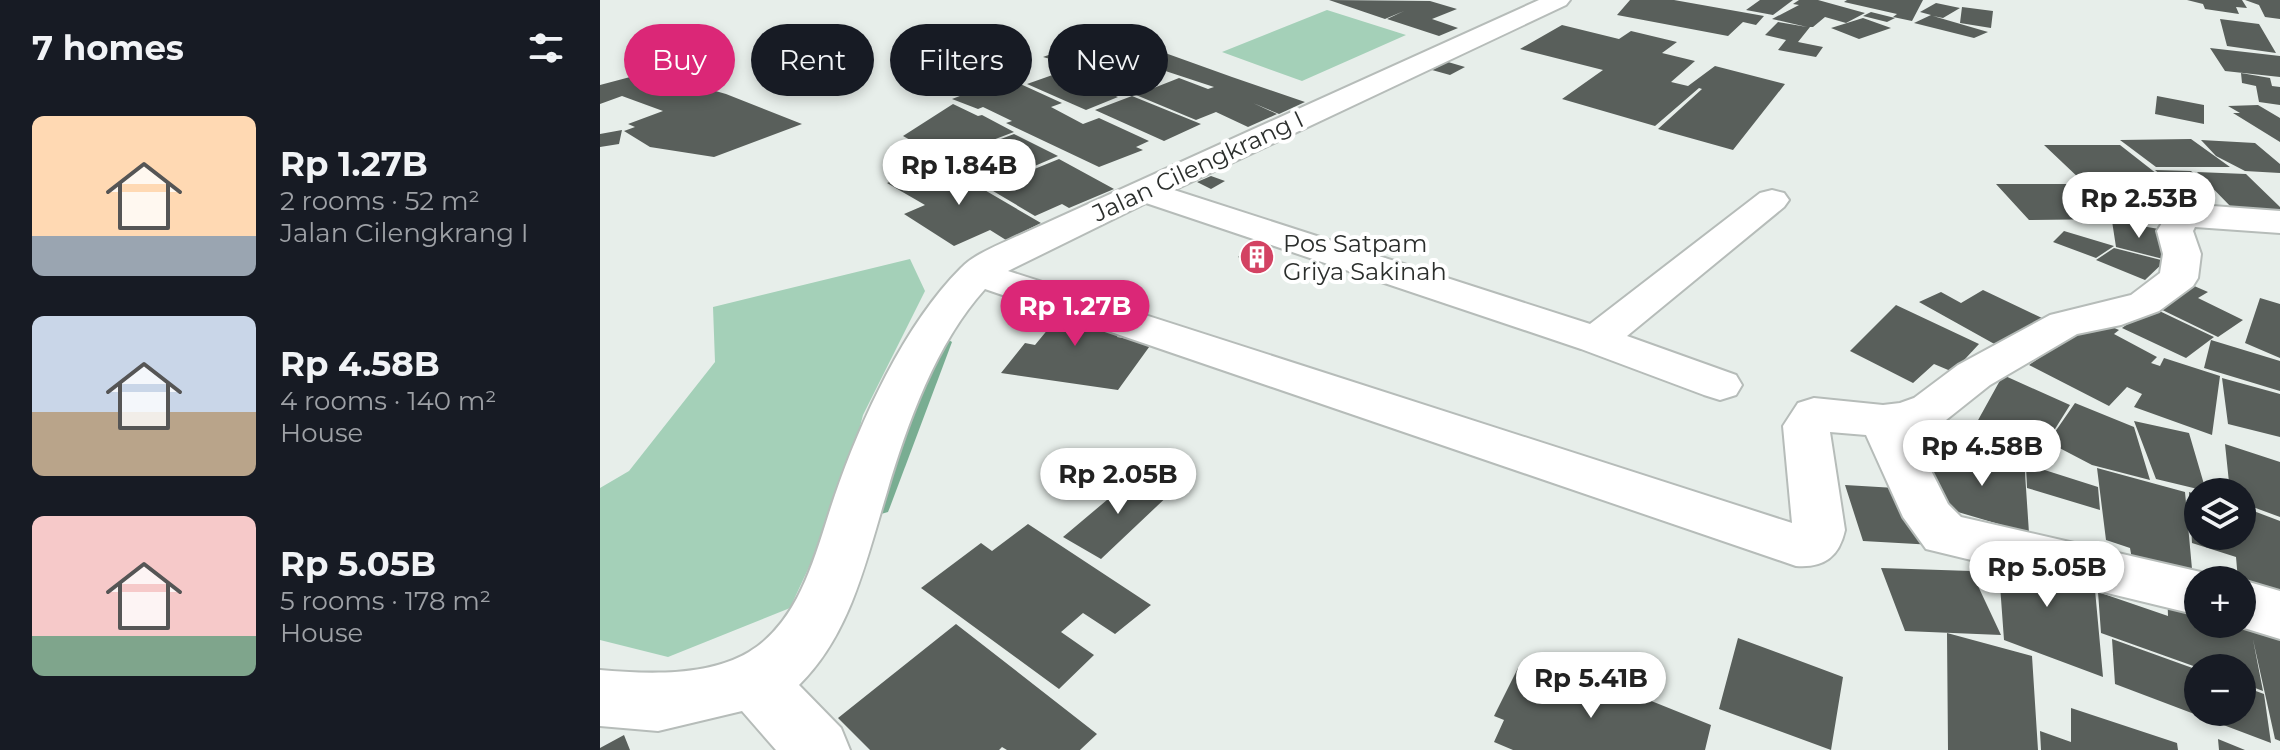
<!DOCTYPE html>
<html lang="en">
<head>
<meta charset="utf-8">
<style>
  :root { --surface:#171b24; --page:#242831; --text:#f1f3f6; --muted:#9ea1a6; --accent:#db2777 }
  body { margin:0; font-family:Montserrat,sans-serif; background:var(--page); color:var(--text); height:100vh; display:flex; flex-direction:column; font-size:30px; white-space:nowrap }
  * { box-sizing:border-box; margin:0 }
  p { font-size:26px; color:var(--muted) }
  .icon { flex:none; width:44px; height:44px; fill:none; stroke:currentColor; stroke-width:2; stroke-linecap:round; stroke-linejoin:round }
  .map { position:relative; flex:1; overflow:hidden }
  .panel { display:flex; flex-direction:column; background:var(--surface); width:600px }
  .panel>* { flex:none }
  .top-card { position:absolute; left:24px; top:24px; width:760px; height:72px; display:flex; gap:16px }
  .controls { position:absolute; left:1584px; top:478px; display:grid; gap:16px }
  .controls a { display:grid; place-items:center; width:72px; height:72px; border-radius:50%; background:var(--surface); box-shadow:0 4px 12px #0003; font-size:40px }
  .price { position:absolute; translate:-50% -68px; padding:0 18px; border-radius:28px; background:#fff; color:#222; font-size:26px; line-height:52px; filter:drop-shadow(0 2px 4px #0008) }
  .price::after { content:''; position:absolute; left:50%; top:48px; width:24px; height:18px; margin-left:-12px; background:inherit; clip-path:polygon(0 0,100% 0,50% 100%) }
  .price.selected { background:var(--accent); color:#fff }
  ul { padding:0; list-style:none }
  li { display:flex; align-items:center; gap:24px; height:200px; padding:0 32px }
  li span { display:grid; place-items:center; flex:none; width:224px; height:160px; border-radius:12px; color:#555 }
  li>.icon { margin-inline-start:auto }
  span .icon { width:96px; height:96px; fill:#fffc; stroke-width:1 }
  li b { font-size:34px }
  h2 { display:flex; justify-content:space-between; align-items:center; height:96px; padding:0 32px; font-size:34px }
  .pill { padding:0 28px; border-radius:36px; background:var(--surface); box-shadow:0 4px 12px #0003; font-size:28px; line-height:72px }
  .pill.selected { background:var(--accent); color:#fff }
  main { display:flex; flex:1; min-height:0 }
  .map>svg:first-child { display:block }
</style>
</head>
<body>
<main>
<section class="panel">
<h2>7 homes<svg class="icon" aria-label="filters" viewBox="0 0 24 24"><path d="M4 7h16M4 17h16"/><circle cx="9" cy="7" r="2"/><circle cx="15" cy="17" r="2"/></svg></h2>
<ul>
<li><span style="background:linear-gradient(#ffd9b3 75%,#9aa5b1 0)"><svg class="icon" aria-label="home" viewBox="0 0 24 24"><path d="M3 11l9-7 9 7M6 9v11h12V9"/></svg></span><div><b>Rp 1.27B</b><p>2 rooms · 52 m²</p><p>Jalan Cilengkrang I</p></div></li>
<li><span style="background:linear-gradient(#c9d6e8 60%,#b9a48a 0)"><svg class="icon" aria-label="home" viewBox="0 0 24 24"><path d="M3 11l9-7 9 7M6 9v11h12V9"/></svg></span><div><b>Rp 4.58B</b><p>4 rooms · 140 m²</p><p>House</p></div></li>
<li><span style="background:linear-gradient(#f6c9c9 75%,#7fa58c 0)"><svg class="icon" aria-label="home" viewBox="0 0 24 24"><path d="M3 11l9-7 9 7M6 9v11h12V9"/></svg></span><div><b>Rp 5.05B</b><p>5 rooms · 178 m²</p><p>House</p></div></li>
</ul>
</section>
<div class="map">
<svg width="1680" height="750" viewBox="0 0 1680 750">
  <rect width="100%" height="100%" fill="#e7eeea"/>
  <path fill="#a4d0b8" d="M727,10l79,25 -104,46 -80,-29z
    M310,259l15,32 -62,124 -21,81 -52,112 -122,49 -68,-17v-152l29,-17 86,-109 -2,-55z"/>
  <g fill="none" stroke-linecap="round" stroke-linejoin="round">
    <path fill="#79ad92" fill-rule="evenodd" d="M344,337l8,5 -62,165 -2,5 -7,2 -7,-2 -2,-5 64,-165z"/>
  </g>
  <path fill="#595f5b" d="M729,0l101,1 27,8 -25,10 26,9 -19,8 -52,-17 17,-8 -19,8z
    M1030,0h44l90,16 -8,9 -13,-3 -15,14 -111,-21z
    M1160,0h33l-20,15 -27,-5z
    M1199,0h19l47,13 -19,10 -21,-6 -12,10h-3l-12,15 25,5 -7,10 -38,-7 8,-10 -21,-5 13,-13 29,5 -35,-8 27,-14 -6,-1z
    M1247,0h76l-11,21 -19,-4 4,-3 -53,-12z
    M1587,0h55l5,8 -11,-1 3,7 -34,-5 -2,-5z
    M1645,0h35v19l-15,-2 -6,-12z
    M1336,3l24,5 -17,10 -10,-2 55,16 -14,6 -60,-15 17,-8 -11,-3z
    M1362,7l31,4 -2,17 -31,-5z
    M1271,12l24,6 -8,4 -24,-6z
    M1263,18l28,10 -32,11 -28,-11z
    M1620,19l39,5 17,29 -49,-7z
    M962,25l57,14 12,-8 46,11 -15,11 33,8 -24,21 17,4 27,-20 70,18 -52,66 -75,-21 44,-40 -3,-1 -44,38 -93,-27 41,-29 -83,-21z
    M476,45l24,6 -32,13 -25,-7z
    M1610,48l70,8v21l-55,-6z
    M554,49l78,28 73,25 -26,12 -26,-11 24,11 -29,13 -32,-15 -20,8 -60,-25 43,-17 29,11 6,-2 -85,-28z
    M848,62l17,5 -15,8 -18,-5z
    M49,72l77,22 76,30 -88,33 -64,-10 -26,-16 11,-4 -7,-3 35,-13 -41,-15 -22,8v-19z
    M461,72l57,25 -32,13 -59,-26z
    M1641,73l29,5 2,8 8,1v18l-21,-3 -3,-16 -14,-3z
    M407,78l55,25 -11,4 32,17 16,-6 50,23 -13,6 7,3 -44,17 -93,-44 6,-2 -29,-14 -5,2 -26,-10z
    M532,96l69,28 -37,17 -69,-31z
    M1557,96l47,9v19l-49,-10z
    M353,104l25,12 4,-1 32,17 -82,31 -31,-17 11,-5 -9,-5z
    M1658,105l22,13v24l-47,-29h7l-12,-7z
    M22,130l-3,14 -19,3v-13z
    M414,134l44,22 -70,30 -45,-25z
    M1591,139l39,28h-74l-36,-27z
    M1601,140l54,3 25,21v9l-35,-2 -29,-15z
    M1444,145h76l46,36h-84z
    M459,159l55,30 -45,19 -7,-4 -27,12 -47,-28z
    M337,163l38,21 -14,7 15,-6 65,38 -35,17 -16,-10 -36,16 -50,-32 21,-9 -38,-22z
    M1555,170l36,1 15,14 -10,-1 10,9 -26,-1z
    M1597,172l49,2 34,33v5l-48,-4z
    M611,176l14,5 -14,8 -14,-7z
    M1396,184h78l38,35 -83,1z
    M1565,184l28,22 -19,4 -12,6 -4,7 -42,-3 -36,-33z
    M1512,221l47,8 8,31 -51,-13z
    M1464,231l50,15 -18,12 -43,-16z
    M651,248l24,8 -13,10 -24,-9z
    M1514,248l51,13 -20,19 -49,-20z
    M1585,282l23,10 -10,6 45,22 -25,17 -68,-33z
    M1383,290l59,28 -44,28 -79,-44 22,-10 20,11z
    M422,294l102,32 -7,11 35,6 -34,47 -117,-17 24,-30 10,2 19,-23 -49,-11z
    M1660,298l20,6v54l-35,-15z
    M1296,305l83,39 -26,28 -19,-8 -21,19 -63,-32z
    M1551,307l63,30 -28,21 -64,-30z
    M1494,319l25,11 -5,4 43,23 -6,6 9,3 4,-8 56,18 -8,59 -78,-28 8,-13 -15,-7 -18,19 -80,-41z
    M1611,340l69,21v30l-76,-23z
    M1403,375l67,30 -30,48 -63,-31z
    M1622,378l58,16v43l-52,-13z
    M1475,403l59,24 16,53 -58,-15 -44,-23z
    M1534,421l55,12 17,58 -50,-12z
    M1378,444l46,14 5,75 -105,-31 3,-44 49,15z
    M1625,444l55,18v55l-38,-14v-11h-12z
    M1426,464l72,23 2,23 -73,-22z
    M1497,468l88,24 8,88 -61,-21 -2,-11 -24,-8z
    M539,473l35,17 -73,69 -38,-22z
    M1245,485l67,4 22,56 -71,-4z
    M1589,492l9,3v41h44l1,-29 37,14v86l-38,-13v-14h-4l-2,-23 -44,-14z
    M428,524l123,81 -36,29 -32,-21 -22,19 33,23 -35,34 -138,-101 60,-45 11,8z
    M1384,545l110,34 9,98 -99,-37 -4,-55 -17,-5z
    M1281,568l90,3 30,64 -96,-4z
    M1567,588l31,10v26h44v-12l6,2 15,77 -21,-8v-15h-43l-98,-35 -3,-41 70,24z
    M1646,608l34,10v123l-5,-2z
    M356,624l141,110 -17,16h-73l-5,-3 -3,3h-129l-32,-32z
    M1347,633l85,23 6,94h-90z
    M1138,638l105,39 -12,73 -112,-41z
    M1512,639l86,31v42h44v-26l22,8 7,49 -156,-59z
    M918,668l85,33 6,-17 102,41 -6,25h-192l-19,-8 10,-22 -10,-4z
    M1471,708l106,35 1,7h-137l-1,-19 31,11z
    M24,735l6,15h-30v-2z
    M1618,739l27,11h-26z"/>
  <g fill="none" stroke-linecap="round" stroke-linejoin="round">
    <g stroke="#b6bcb9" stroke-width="4">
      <path id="minor" d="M939,0h31l-4,5 -392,185 416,134 170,-131 12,-3 12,3 5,7 -5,7 -157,129 109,39 6,10 -6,10 -16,5 -16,-5 -123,-46 -435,-146 -138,68 784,252 -9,-97 15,-23 16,-5 69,7 17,-2 14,-5 44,-33 92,-50 81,-20 29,-22 3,-19 -6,-23 13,-21 29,-5 81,6v22l-85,-6 -2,4 8,23 -3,24 -5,8 -34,25 -38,14 -44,9 -87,51 -44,35 -34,13 36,71 13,13 257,59 2,4h-22v35l-272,-66 -23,-32 -37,-82 -36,-3 15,98c-6,27 -21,38 -49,36l-811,-277c-49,54 -78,135 -98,203 -21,68 -36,142 -88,193l42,43 9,22h-74l-34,-39 -84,20 -58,-5v-56c46,4 107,7 149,-18 53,-32 67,-102 86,-157 26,-75 69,-170 126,-227 12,-13 35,-22 52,-30z
        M1642,580l38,11v48l-49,-15h11z"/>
    </g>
    <use href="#minor" fill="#fff" fill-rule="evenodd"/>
  </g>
  <defs>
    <g id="building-disc" transform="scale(1.8)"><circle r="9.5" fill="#d34363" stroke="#fff"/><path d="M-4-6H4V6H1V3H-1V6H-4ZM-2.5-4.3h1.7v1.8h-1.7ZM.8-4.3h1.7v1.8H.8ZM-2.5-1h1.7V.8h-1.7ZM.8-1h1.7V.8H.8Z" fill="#fff"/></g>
  </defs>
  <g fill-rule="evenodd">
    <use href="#building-disc" x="657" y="257"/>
  </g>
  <g text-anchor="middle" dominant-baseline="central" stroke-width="8" stroke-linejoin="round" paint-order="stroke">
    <g font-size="24" fill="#2b2e2c" stroke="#fff">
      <text transform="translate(598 166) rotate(-25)">Jalan Cilengkrang I</text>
    </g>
    <g font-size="24" fill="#2b2e2c" stroke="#fff" text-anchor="start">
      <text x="683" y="243">Pos Satpam<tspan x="683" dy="28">Griya Sakinah</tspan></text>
    </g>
  </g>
</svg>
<div class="controls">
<a><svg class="icon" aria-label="layers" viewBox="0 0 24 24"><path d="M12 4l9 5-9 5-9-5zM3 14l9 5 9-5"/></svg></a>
<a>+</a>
<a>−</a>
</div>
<b class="price" style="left:359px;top:207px">Rp 1.84B</b>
<b class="price" style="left:1539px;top:240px">Rp 2.53B</b>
<b class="price selected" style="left:475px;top:348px">Rp 1.27B</b>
<b class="price" style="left:1382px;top:488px">Rp 4.58B</b>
<b class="price" style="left:518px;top:516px">Rp 2.05B</b>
<b class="price" style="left:1447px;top:609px">Rp 5.05B</b>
<b class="price" style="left:991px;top:720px">Rp 5.41B</b>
<div class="top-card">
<a class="pill selected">Buy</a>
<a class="pill">Rent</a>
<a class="pill">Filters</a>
<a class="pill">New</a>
</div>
</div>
</main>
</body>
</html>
